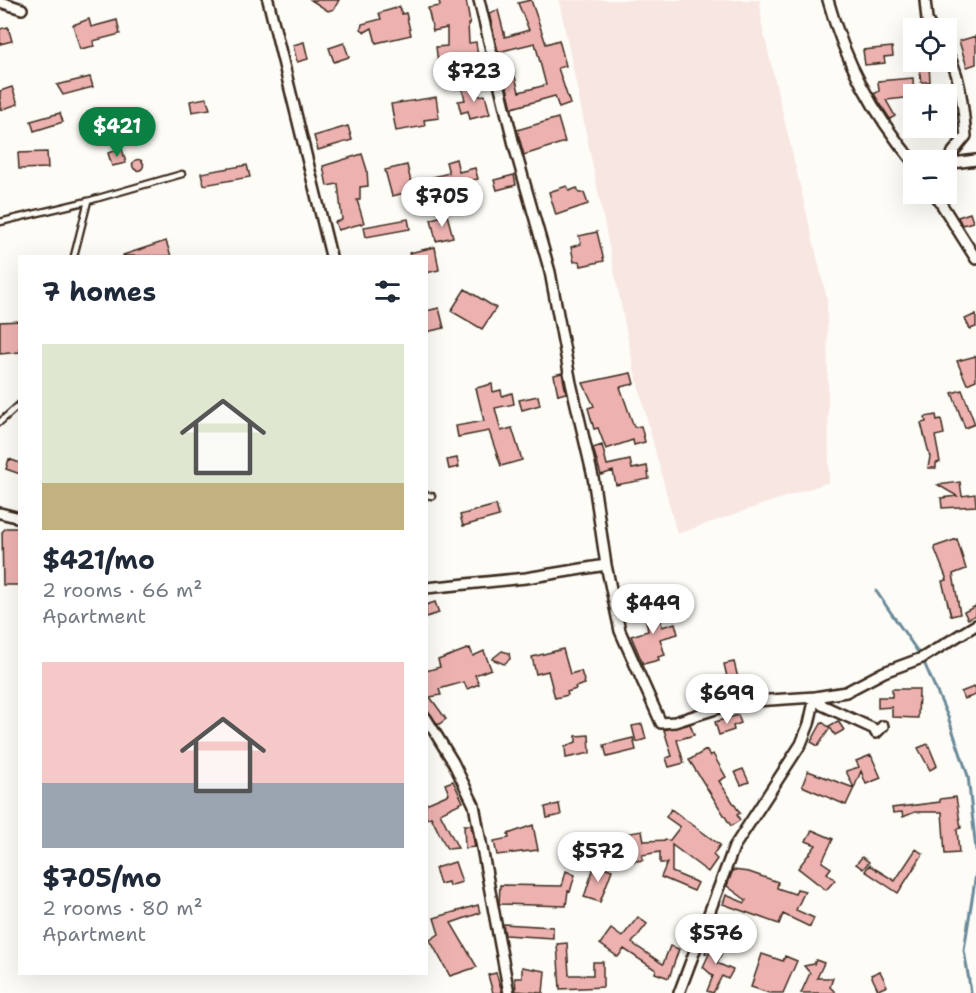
<!DOCTYPE html>
<html lang="en">
<head>
<meta charset="utf-8">
<style>
  :root { --surface:#fff; --page:#f6f6f7; --text:#1f2937; --muted:#747a83; --accent:#0b8043 }
  body { margin:0; font-family:"Shantell Sans",sans-serif; background:var(--page); color:var(--text); height:100vh; display:flex; flex-direction:column; font-size:22px; white-space:nowrap }
  * { box-sizing:border-box; margin:0 }
  p { font-size:20px; color:var(--muted) }
  .icon { flex:none; width:33px; height:33px; fill:none; stroke:currentColor; stroke-width:2; stroke-linecap:round; stroke-linejoin:round }
  .map { position:relative; flex:1; overflow:hidden }
  .panel { position:absolute; left:18px; top:255px; width:410px; height:720px; display:flex; flex-direction:column; background:var(--surface); border-radius:0px; box-shadow:0 6px 24px #0002 }
  .panel>* { flex:none }
  .buttons { position:absolute; left:903px; top:18px; display:grid; gap:12px }
  .buttons a { display:grid; place-items:center; width:54px; height:54px; border-radius:0px; background:var(--surface); box-shadow:0 6px 24px #0002; font-size:30px }
  .price { position:absolute; translate:-50% -51px; padding:0 14px; border-radius:21px; background:#fff; color:#222; font-size:20px; line-height:39px; filter:drop-shadow(0 2px 3px #0008) }
  .price::after { content:''; position:absolute; left:50%; top:36px; width:18px; height:14px; margin-left:-9px; background:inherit; clip-path:polygon(0 0,100% 0,50% 100%) }
  .price.active { background:var(--accent); color:#fff }
  ul { padding:0; list-style:none }
  li { display:grid; align-content:center; gap:12px; height:318px; padding:0 24px }
  li span { display:grid; place-items:center; height:186px; border-radius:0px; color:#555 }
  li>.icon { margin-inline-start:auto }
  span .icon { width:108px; height:108px; fill:#fffc; stroke-width:1 }
  li b { font-size:26px }
  h2 { display:flex; justify-content:space-between; align-items:center; height:72px; padding:0 24px; font-size:26px }
  .map>svg:first-child { display:block }
</style>
</head>
<body>
<div class="map">
<svg width="976" height="993" viewBox="0 0 976 993">
  <rect width="100%" height="100%" fill="#fdfcf7"/>
  <filter id="ink" filterUnits="userSpaceOnUse"><feTurbulence type="fractalNoise" baseFrequency=".0167" numOctaves="2"/><feDisplacementMap in="SourceGraphic" scale="12" xChannelSelector="R" yChannelSelector="G"/><feConvolveMatrix kernelMatrix="1 2 1 2 8 2 1 2 1" color-interpolation-filters="sRGB"/></filter>
  <g filter="url(#ink)">
    <path fill="#f8e6e2" d="M559,0h201l2,26 65,273 2,183 -152,52 -43,-165z"/>
    <g fill="none" stroke-linecap="round" stroke-linejoin="round">
      <path stroke="#6a8a99" stroke-width="3" d="M876,591l46,67 26,59 20,59 8,74
        M971,993l-7,-43 12,-76"/>
    </g>
    <path fill="#edb2b0" stroke="#3b2a1e" stroke-width="1.5" d="M311,0h28l-5,9 -6,2z
      M439,0h27l4,23 -2,1 1,19 7,-1 3,23 -40,5 -3,-23 11,-1v-18l-14,3 -5,-23 12,-2z
      M531,0l15,44 13,-4 7,26 -8,2 12,36 -11,4 -4,-12 -43,12 -10,-40 10,-3 7,27 27,-7 -11,-42 -37,9 -9,-39 9,-3 7,27 24,-7 -11,-27z
      M400,7l2,7 4,-1 5,22 -35,8 -4,-15 -7,4 -4,-3 1,-5 19,-5 -2,-6z
      M89,19l2,8 26,-7 3,14 -27,7 1,5 -14,3 -7,-24z
      M8,27l4,14 -12,3v-15z
      M976,36v28l-9,3 -8,-26z
      M304,42l4,17 -11,3 -4,-17z
      M344,43l5,14 -15,5 -5,-14z
      M892,47l1,9 -9,1 1,6 -20,2 -2,-15z
      M929,65l1,17h-9l-2,-16z
      M90,77l3,10 -30,8 -6,-10z
      M913,78l1,19 -28,3 9,16 -5,3 -16,-25 5,-3 -1,-10z
      M475,83l3,13 7,-1 5,19 -20,5 -2,-8 -7,2 -3,-12 7,-1 -3,-13z
      M12,87l6,17 -18,6v-19z
      M436,97l3,21 -15,2 1,6 -29,5 -5,-27z
      M206,98l4,11 -18,3 -2,-11z
      M60,113l3,9 -29,9 -3,-10z
      M558,118l7,24 -41,13 -7,-25z
      M348,126l4,14 -34,10 -4,-14z
      M122,149l4,14 -14,3 -4,-13z
      M47,152l1,16 -29,1 -1,-16z
      M362,154l5,16 1,16 -8,1v13h-3l7,23 -26,7 -3,-8 7,-2 -4,-36 -11,2 -4,-20z
      M456,159l3,13 16,-4 3,11 -10,2 1,7 -36,8 -4,-18 20,-5 -3,-11z
      M132.5 165a5.5 5.5 0 1 1 11 0a5.5 5.5 0 1 1-11 0Z
      M247,165l3,12 -46,8 -3,-12z
      M407,165l6,26 -21,5 -7,-26z
      M514,175l2,10 -19,5 -3,-10z
      M567,186l2,5 8,-3 2,5h5l4,11 -32,11 -7,-23z
      M970,213l3,9 -11,3 -4,-8z
      M447,215l6,22 -17,4 -5,-22z
      M408,219l2,10 -44,8 -2,-10z
      M597,232l7,29 -23,5 -1,-5 -6,1 -3,-15 10,-3 -2,-8z
      M166,241l5,15h-48v-1z
      M435,247l4,23 -13,3v-17h-16l-1,-3z
      M465,289l31,19 -14,21 -31,-18z
      M439,308l5,20 -18,4v-21z
      M976,314v13l-6,2 -5,-10z
      M20,321v31l-20,2v-32z
      M976,356v24l-9,4 -10,-23z
      M562,373l4,20 -8,2 -4,-20z
      M631,373l3,11 -14,3 14,40 7,-1 4,16 -11,3 -1,-5 -27,9 -8,-21 -4,1 -6,-21 6,-2 -11,-23z
      M492,384l1,8 8,-2 1,6 10,-3 2,11 -19,4 6,23 11,-3 10,32 -21,6 -12,-35 -31,6 -2,-11 28,-5 -8,-33z
      M962,390l13,34 -10,4 -13,-35z
      M538,396l2,9 -18,5 -3,-10z
      M936,415l1,5 4,-1 3,15 -9,2 5,26 -4,1v5h-8l2,-11 -9,-34 5,-1 -1,-5z
      M602,445l5,20 23,-5 2,9 15,-3 2,13 -33,6 -3,-14 -12,4 -8,-27z
      M457,458l2,9 -10,2 -2,-9z
      M9,459l11,4v11l-14,-5z
      M960,482l2,14 13,-2 1,12 -34,2 -1,-10 16,-2 -19,-11z
      M496,505l3,11 -36,10 -3,-11z
      M6,528h14v57h-17l-1,-53z
      M957,539l9,30 -13,5 7,40 -9,2 -9,-35 5,-1 -13,-33z
      M435,602l4,11 -13,4v-12z
      M658,602l4,25 13,-4 3,11 -18,5 5,16 -7,2 1,3 -16,4 -12,-28 17,-5 -5,-26z
      M976,606v9l-8,4 -4,-7z
      M470,648l3,8 11,-5 7,18 -16,6 4,9 -12,5 -3,-7 -25,7 2,6 -11,2 16,22 -8,6 -12,-16v-38l14,-4 -2,-7z
      M563,649l7,25 11,-3 4,13 -10,3 1,2 -9,3 1,3 -13,3 -7,-27 -12,3 -4,-17z
      M502,651l7,2 1,6 -6,5 -12,-5z
      M734,662l4,16 -10,3 -4,-17z
      M976,686v9l-12,4 -3,-7z
      M892,689h27l-1,29 -26,-1v-10l-14,1v-11h14z
      M738,715l3,8 -8,3 1,4 -15,5 -4,-13z
      M838,721l6,9 -9,5 -6,-9z
      M822,722l8,6 -12,18 -7,-4z
      M642,724l4,15 -10,3 -4,-16z
      M690,724l4,11 -17,5 7,23 -15,4 -3,-9 6,-2 -8,-26z
      M589,735l1,18 -24,5 -1,-11 11,-5v-6z
      M633,738l3,12 -29,7 -3,-12z
      M928,744l9,22 -7,4 -12,-22z
      M706,750l4,6 3,-2 13,23 -7,4 21,32 -3,2 3,5 -9,6 -42,-66z
      M871,755l10,23 -15,6 -5,-13 -7,17 -8,-17 13,-4 -3,-6z
      M743,769l6,13 -8,3 -6,-13z
      M808,771l46,17 -8,17 -44,-19z
      M453,781l10,21 -23,11 18,35 -11,1 -16,-32 -5,2v-15l23,-10 -4,-10z
      M956,797l5,31 -4,1 2,24 -14,1 -3,-42h-27l-12,5 -1,-5 -9,1 -1,-5 48,-6v-3z
      M559,804l2,11 -14,3 -2,-11z
      M671,809l49,36 -7,10 4,4 -9,13 -36,-27v27l26,11 -4,8 -33,-14 6,-14h-7v-11l-18,3 1,5 -21,3 -4,-28 24,-4 2,10 26,-1 10,-13 -14,-10z
      M464,825h7l4,22 -10,1z
      M533,825l5,25 -41,5 -3,-14 15,-3 -1,-4z
      M812,830l21,9 -11,23 9,6 -4,5 8,7 -9,10 -28,-22 18,-23 -10,-4z
      M591,841l2,8 -24,6 -2,-8z
      M916,849l7,5 -25,39 -33,-22 4,-6 26,16z
      M862,857l7,5 -6,7 -7,-5z
      M455,862l7,20 -13,4 -1,-4 -8,2 -5,-16z
      M595,864l17,6 -12,32 -16,-5z
      M733,870l16,2 29,10 -1,6 18,6 2,-5 8,2 -9,19 18,8 -4,9 -27,-13 -4,10 -56,-20 3,-9 19,8 1,-3 -19,-14z
      M566,871l9,4 -5,17 -2,-1 -2,15 -67,-2 1,-19 62,1z
      M478,905l2,8 -29,10 26,44 -27,9 -20,-36 9,-6 -5,-16z
      M638,917l9,7 -15,19 31,21 7,-18 9,3 -10,29 -14,-5 1,-3 -32,-21 -6,8 -18,-13 11,-15 11,8z
      M503,924l50,3v11l-48,-3z
      M711,940l14,6 -8,17 16,7 -5,9 -6,-3 -9,17 -6,-2 6,-15 -10,-9 6,-13 -4,-1z
      M567,943l2,32h24v-13h10v25l-43,2 -3,-45z
      M762,954l21,7 2,-5 12,5 -14,32h-14l-18,-6z
      M816,960l8,3 -7,15h16l-3,9 6,6h-35l9,-20 -6,-7 10,-2z
      M522,967l23,4 -2,22 -27,-2 -1,-13h7z
      M880,971l7,15 -9,4 -7,-15z
      M496,973l5,15 1,5h-9l-5,-18z"/>
    <g fill="none" stroke-linecap="round" stroke-linejoin="round">
      <g stroke="#3b2a1e" stroke-width="9">
        <path id="service" d="M0,222l88,-21
          M74,256l14,-55 94,-27
          M0,422l20,-18
          M426,495l6,1"/>
      </g>
      <g stroke="#3b2a1e" stroke-width="14">
        <path id="minor" d="M268,0l63,256
          M828,0c17,62 45,113 86,163
          M925,0l2,20 4,8
          M0,2l22,7
          M946,52c15,20 17,59 20,84l-13,16 -4,10
          M946,164l30,-4
          M935,194l41,65
          M0,513l20,5
          M606,565l14,66 41,92 14,-1 47,-15 33,-6 60,-4 31,-5 38,-20 38,-14 54,-33
          M426,588l100,-10 80,-13 -13,-88 -22,-94 -21,-111 -35,-123 -36,-149
          M819,697l3,8 52,24 2,4 7,-7
          M426,718l27,44 21,43 35,188
          M679,993l55,-146 67,-103 8,-20 6,-27"/>
      </g>
      <use href="#service" stroke="#fdfcf7" stroke-width="4.5"/>
      <use href="#minor" stroke="#fdfcf7" stroke-width="9"/>
    </g>
  </g>
</svg>
<div class="buttons">
<a><svg class="icon" aria-label="locate" viewBox="0 0 24 24"><circle cx="12" cy="12" r="6"/><path d="M12 2v4M12 18v4M2 12h4M18 12h4"/></svg></a>
<a>+</a>
<a>−</a>
</div>
<b class="price" style="left:474px;top:103px">$723</b>
<b class="price active" style="left:117px;top:158px">$421</b>
<b class="price" style="left:442px;top:228px">$705</b>
<b class="price" style="left:653px;top:635px">$449</b>
<b class="price" style="left:727px;top:725px">$699</b>
<b class="price" style="left:598px;top:883px">$572</b>
<b class="price" style="left:716px;top:965px">$576</b>
<section class="panel">
<h2>7 homes<svg class="icon" aria-label="filters" viewBox="0 0 24 24"><path d="M4 7h16M4 17h16"/><circle cx="9" cy="7" r="2"/><circle cx="15" cy="17" r="2"/></svg></h2>
<ul>
<li><span style="background:linear-gradient(#dfe7d0 75%,#c2b280 0)"><svg class="icon" aria-label="home" viewBox="0 0 24 24"><path d="M3 11l9-7 9 7M6 9v11h12V9"/></svg></span><div><b>$421/mo</b><p>2 rooms · 66 m²</p><p>Apartment</p></div></li>
<li><span style="background:linear-gradient(#f6c9c9 65%,#9aa5b1 0)"><svg class="icon" aria-label="home" viewBox="0 0 24 24"><path d="M3 11l9-7 9 7M6 9v11h12V9"/></svg></span><div><b>$705/mo</b><p>2 rooms · 80 m²</p><p>Apartment</p></div></li>
</ul>
</section>
</div>
</body>
</html>
